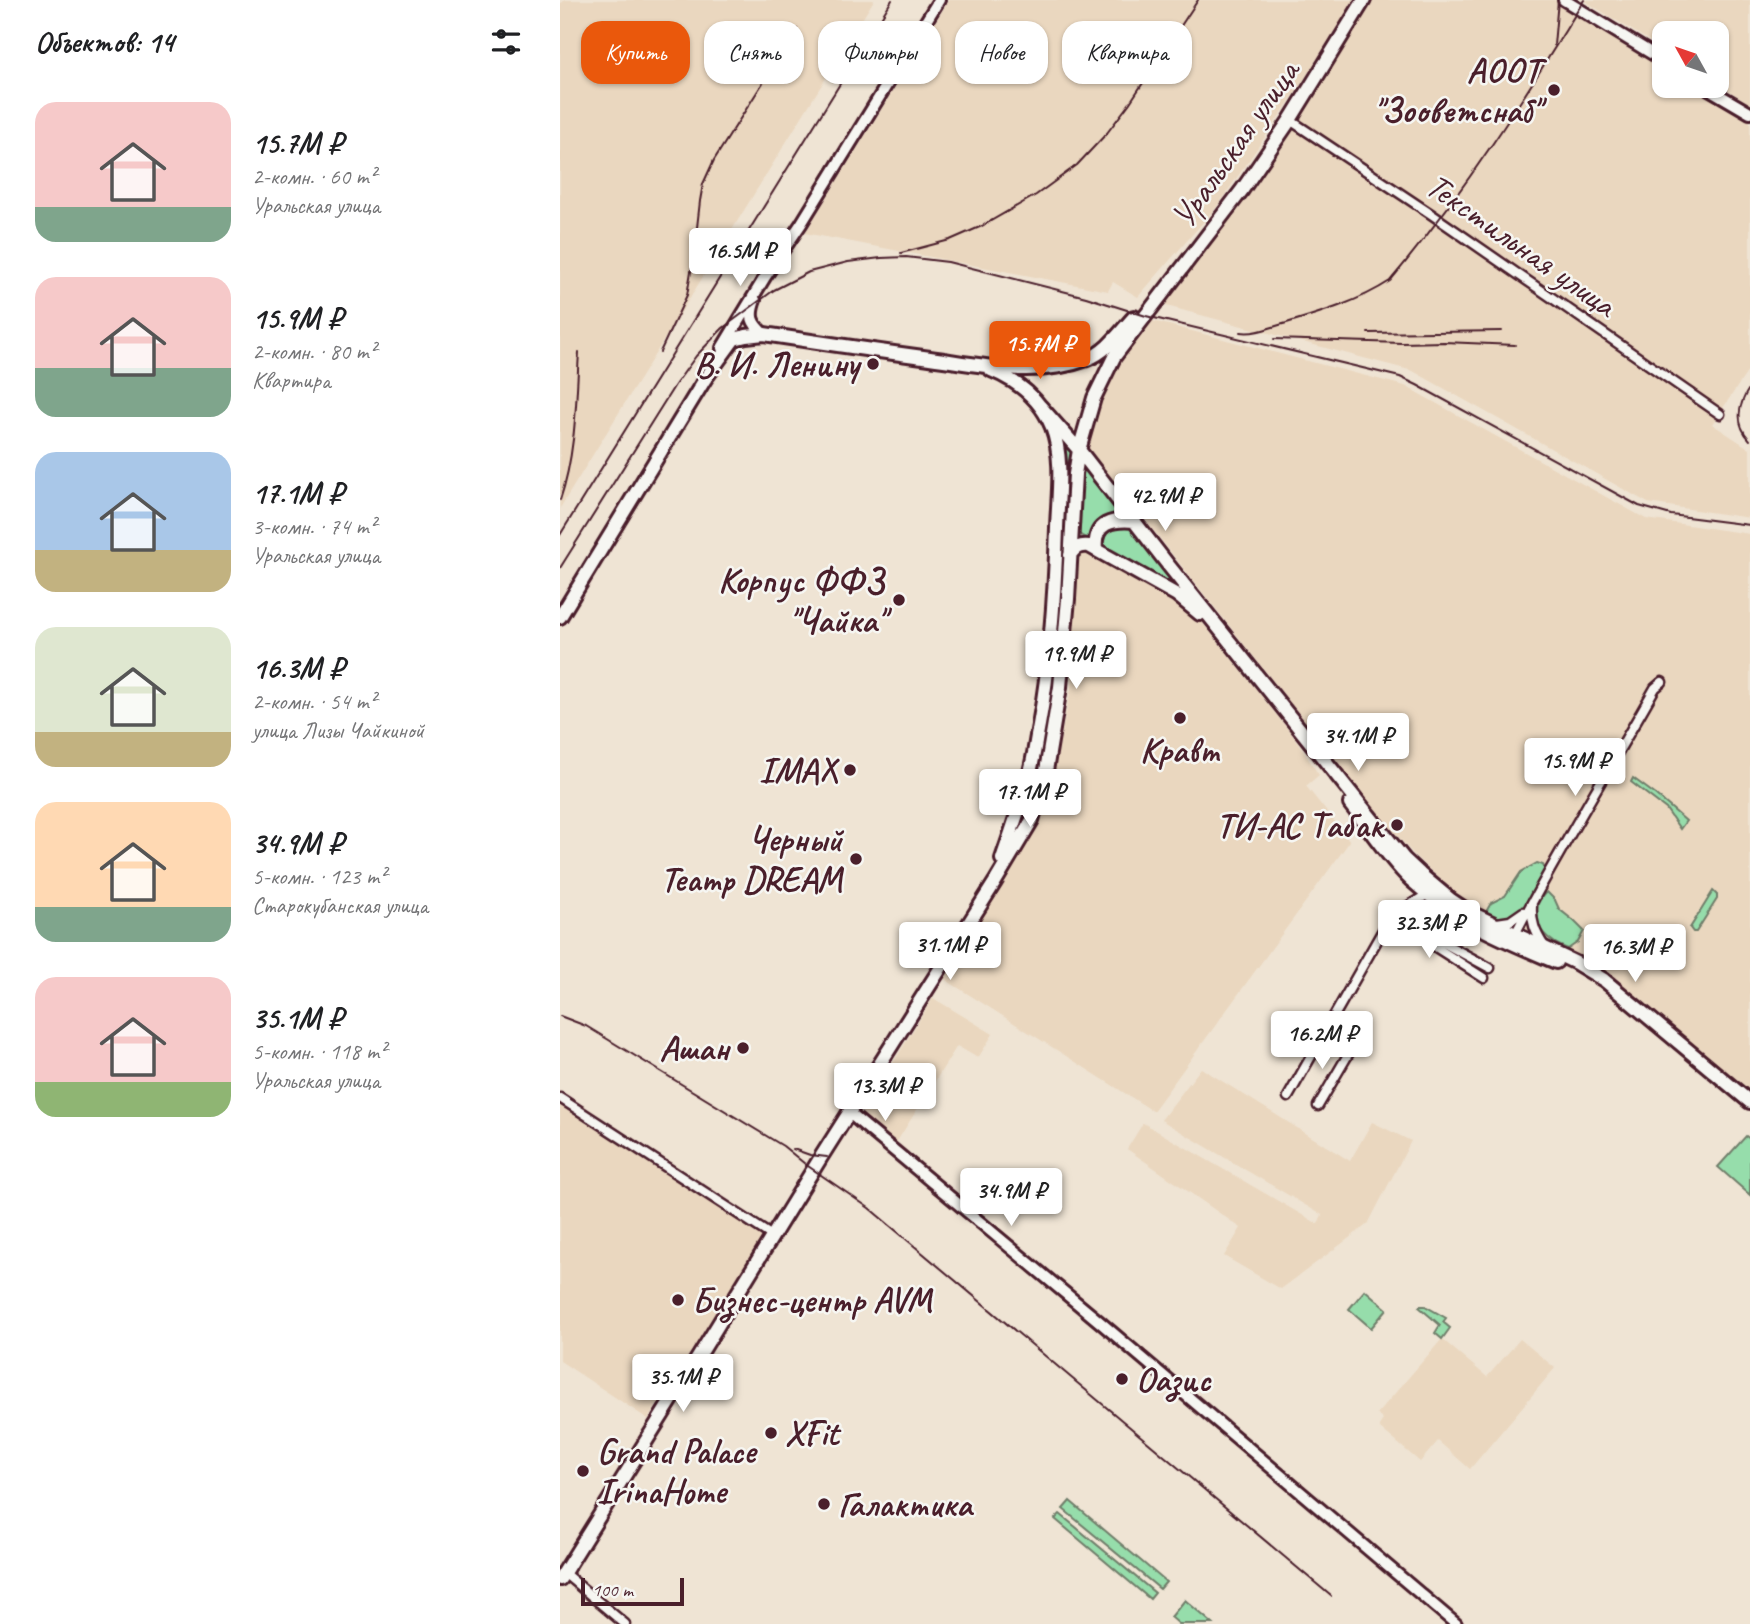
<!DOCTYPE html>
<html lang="ru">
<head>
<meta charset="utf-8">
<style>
  :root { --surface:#fff; --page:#f2f2f2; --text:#202124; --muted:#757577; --accent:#ea580c }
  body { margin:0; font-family:Caveat,sans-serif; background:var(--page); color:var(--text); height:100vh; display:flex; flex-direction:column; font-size:26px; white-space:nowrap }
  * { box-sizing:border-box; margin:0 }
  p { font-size:23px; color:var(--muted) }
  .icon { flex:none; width:38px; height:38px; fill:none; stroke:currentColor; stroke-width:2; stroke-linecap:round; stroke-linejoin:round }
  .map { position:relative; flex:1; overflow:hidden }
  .side { display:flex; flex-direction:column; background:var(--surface); width:560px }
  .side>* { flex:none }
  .hud { position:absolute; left:21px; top:21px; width:665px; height:63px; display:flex; gap:14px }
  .needle { width:46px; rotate:310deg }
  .tools { position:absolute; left:1092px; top:21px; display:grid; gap:14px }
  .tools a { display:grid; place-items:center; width:77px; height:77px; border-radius:14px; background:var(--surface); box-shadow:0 2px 5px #0004; font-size:35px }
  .scale { position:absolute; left:21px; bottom:18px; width:103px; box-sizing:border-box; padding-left:7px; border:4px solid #4a1f2b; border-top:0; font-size:19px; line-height:24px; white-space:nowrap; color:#4a1f2b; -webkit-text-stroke:5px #f6f6f2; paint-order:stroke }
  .price { position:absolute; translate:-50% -60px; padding:0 16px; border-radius:7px; background:#fff; color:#222; font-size:23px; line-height:46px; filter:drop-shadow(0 2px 4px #0008) }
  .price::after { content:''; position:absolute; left:50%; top:42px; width:21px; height:16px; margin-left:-10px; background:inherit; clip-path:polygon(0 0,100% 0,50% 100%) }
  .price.current { background:var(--accent); color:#fff }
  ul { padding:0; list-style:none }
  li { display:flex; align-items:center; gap:21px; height:175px; padding:0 35px }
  li span { display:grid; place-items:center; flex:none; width:196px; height:140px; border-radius:21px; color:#555 }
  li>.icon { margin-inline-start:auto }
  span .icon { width:84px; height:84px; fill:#fffc; stroke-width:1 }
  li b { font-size:30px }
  h2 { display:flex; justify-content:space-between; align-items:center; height:84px; padding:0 35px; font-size:30px }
  .pill { padding:0 24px; border-radius:21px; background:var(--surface); box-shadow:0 2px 5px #0004; font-size:24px; line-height:63px }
  .pill.current { background:var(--accent); color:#fff }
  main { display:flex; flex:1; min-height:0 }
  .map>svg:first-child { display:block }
</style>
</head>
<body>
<main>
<section class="side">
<h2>Объектов: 14<svg class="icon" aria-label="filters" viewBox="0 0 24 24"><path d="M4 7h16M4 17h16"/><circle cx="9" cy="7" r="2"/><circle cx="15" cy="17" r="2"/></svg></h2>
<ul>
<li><span style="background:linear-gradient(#f6c9c9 75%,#7fa58c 0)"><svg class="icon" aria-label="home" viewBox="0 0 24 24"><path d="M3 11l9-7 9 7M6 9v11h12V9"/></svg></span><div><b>15.7M ₽</b><p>2-комн. · 60 m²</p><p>Уральская улица</p></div></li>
<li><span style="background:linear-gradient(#f6c9c9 65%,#7fa58c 0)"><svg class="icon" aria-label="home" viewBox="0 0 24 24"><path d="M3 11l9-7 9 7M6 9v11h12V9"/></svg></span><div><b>15.9M ₽</b><p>2-комн. · 80 m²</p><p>Квартира</p></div></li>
<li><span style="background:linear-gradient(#a9c7e8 70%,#c2b280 0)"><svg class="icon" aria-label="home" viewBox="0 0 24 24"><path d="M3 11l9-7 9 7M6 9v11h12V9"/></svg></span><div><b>17.1M ₽</b><p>3-комн. · 74 m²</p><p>Уральская улица</p></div></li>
<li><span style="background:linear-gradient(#dfe7d0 75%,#c2b280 0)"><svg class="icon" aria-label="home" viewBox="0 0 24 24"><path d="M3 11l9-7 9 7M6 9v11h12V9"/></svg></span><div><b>16.3M ₽</b><p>2-комн. · 54 m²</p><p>улица Лизы Чайкиной</p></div></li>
<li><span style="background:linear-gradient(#ffd9b3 75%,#7fa58c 0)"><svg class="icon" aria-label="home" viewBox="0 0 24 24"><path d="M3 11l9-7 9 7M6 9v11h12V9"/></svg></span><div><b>34.9M ₽</b><p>5-комн. · 123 m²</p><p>Старокубанская улица</p></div></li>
<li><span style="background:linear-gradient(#f6c9c9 75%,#8fb573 0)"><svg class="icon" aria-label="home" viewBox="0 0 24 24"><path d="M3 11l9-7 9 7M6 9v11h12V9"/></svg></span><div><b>35.1M ₽</b><p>5-комн. · 118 m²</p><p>Уральская улица</p></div></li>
</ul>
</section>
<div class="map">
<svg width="1190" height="1624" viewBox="0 0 1190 1624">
  <rect width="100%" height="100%" fill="#efe4d4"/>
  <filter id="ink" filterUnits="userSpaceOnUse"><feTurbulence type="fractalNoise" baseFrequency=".0143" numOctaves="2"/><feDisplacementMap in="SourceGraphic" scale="14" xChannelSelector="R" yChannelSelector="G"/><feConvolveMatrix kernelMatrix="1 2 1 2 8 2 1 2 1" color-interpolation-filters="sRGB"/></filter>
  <g filter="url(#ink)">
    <path fill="#ead7bf" d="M5,0h309l-314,508v-504z
      M389,0h405l-58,92 -78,113 -80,92 -25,-15 -5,9 -303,-58z
      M810,0h185l109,67v19h30l56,34v248l-38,56 38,25v69l-102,-15 -235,-132 -254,-67 80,-95z
      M1023,0h167v104l-33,-21v-50h-53v17z
      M589,320l256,66 241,133 104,15v562l-154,-128 -106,-49 -19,-12 -55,-50 -34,-39 -297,-374 13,-41 17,-41z
      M527,552l89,46 23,20 95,119 25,38 -13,11 44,55 -197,270 -215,-136 101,-154 12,-35 20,-98 6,-132z
      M373,998l60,36 -15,24 -21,-12 -61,97 -35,-28z
      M641,1068l149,93 22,-39 39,19 -43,83 -87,65 -57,-33 17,-28 -114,-79 16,-26 175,101 4,-9 -161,-95z
      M0,1101l205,134 -117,184 -88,-58z
      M882,1339l45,38 33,-38 35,29 -85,101 -32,-28 -18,21 -40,-34v-4l3,-4 -6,-6z"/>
    <path fill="#96ddab" stroke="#707e6b" stroke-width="2" d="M478,327l32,21 3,5c-14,8 -29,8 -45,9l4,-14 1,-17z
      M504,443l9,11 -13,182 5,-166z
      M521,464l40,51 -30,26 -14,-8z
      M551,524l19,2 45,57 -1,2 -75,-39v-9z
      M1073,778l23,17 30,26 -6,8 -14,-20 -35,-27z
      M977,863l6,2 2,5c-10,18 -21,51 -47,49 -4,0 -7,-2 -11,-3v-6l4,-7 14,-7 16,-24z
      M1153,891l4,4v4l-21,33h-3l-3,-4z
      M987,892l8,8 4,9 15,12 10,10 -6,11 -10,7c-17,-6 -38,-22 -31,-43 3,-6 4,-10 10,-14z
      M1186,1136l4,3v56l-32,-28z
      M805,1290l22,19 -16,19 -22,-19z
      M860,1306h5l21,12 -3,4 7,6 -8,11 -7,-6 5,-8 -21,-18z
      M510,1501l96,81 -6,7 -97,-80z
      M500,1514l95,79 -5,6 -95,-80z
      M625,1600l28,24h-34l-8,-7z"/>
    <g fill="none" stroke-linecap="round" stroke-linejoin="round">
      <g stroke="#4a1f2b" stroke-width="13">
        <path id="minor" d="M730,120l141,94 289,200
          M972,906c-1,16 3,26 12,40
          M845,908l35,33 -3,7 47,30
          M937,923l13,-2 13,-9
          M954,936c44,-84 94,-165 141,-248l7,-6
          M880,941l50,27
          M728,1097l99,-174 18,-15 23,-14
          M0,1098l212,138
          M758,1106l31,-53 -27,-16
          M4,1573l61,51"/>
      </g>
      <g stroke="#4a1f2b" stroke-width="16">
        <path id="tertiary" d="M1004,0l100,61
          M1144,86l46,27
          M195,300c-6,16 -4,23 9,34
          M162,348l43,-71 36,-53 138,-224
          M288,1112l253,211 355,301"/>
      </g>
      <g stroke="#4a1f2b" stroke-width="18">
        <path id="secondary" d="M431,370c27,11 50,30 61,57 12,32 6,68 5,101 -2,66 -6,131 -18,197 -3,15 -5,32 -9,47 -8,29 -18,58 -28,87
          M480,406l39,44 90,116 235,293 16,15 31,26 18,12 107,51 28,17 146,122
          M536,550c-3,-28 17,-31 39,-29
          M510,555c6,-8 10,-10 19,-9l88,49 23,19
          M0,617l145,-238 29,-40 12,-3 18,-2c53,8 106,16 159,23 53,7 111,22 164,2 20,-7 33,-27 47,-42
          M790,804c20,25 38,54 61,76 43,40 93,60 145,82
          M0,1579l139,-223 122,-199 174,-275 37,-62 13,-43 15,-90 8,-88 7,-125 4,-24 15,-52 20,-41 128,-167 48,-70 74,-120"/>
      </g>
      <use href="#minor" stroke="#f6f6f2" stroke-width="8"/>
      <use href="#tertiary" stroke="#f6f6f2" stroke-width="10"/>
      <use href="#secondary" stroke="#f6f6f2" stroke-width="12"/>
      <path stroke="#4a1f2b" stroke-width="2" d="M1190,387c-12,18 -16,36 0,53"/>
      <path stroke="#4a1f2b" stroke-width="2" d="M994,45l4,-45
        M341,253l49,-13 32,-14 54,-31 41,-30 30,-32 22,-29 69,-104
        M681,332c14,2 28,-4 42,-8 37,-11 75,-22 107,-43 73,-87 135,-184 194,-281
        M808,333l134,-2
        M714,339l128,4 42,-1 71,3
        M100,352l27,-57 7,-41 6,-53 3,-17 11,-24 83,-131
        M0,500c16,-47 16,-99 19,-148
        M0,535l332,-535
        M0,568l115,-183 21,-29 27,-28 51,-38 35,-18 39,-10 33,-4 25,-1 42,5 138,35 60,19 254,61 17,8 222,121 32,9 79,10
        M0,1016l26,10 197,120 22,18 64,44 462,388
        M233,1149l17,6 17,2"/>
    </g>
  </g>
  <g fill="#4a1f2b" stroke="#f6f6f2" stroke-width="2.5">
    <circle cx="994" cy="90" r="7"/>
    <circle cx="313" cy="364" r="7"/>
    <circle cx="339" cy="600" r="7"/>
    <circle cx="620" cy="718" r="7"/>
    <circle cx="290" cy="770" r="7"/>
    <circle cx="837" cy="825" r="7"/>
    <circle cx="296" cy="859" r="7"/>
    <circle cx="183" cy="1048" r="7"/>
    <circle cx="118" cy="1300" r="7"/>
    <circle cx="562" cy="1379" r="7"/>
    <circle cx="211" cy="1433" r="7"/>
    <circle cx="23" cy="1471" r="7"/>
    <circle cx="264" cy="1504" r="7"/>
  </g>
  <g text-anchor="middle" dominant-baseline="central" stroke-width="5" stroke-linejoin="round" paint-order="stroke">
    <g font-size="35" font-weight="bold" fill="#4a1f2b" stroke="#f6f6f2" text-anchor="end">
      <text x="980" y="70">АООТ<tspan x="980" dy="40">"Зооветснаб"</tspan></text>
      <text x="299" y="364">В. И. Ленину</text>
      <text x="325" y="580">Корпус ФФЗ<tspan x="325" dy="40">"Чайка"</tspan></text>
      <text x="620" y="750" text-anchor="middle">Кравт</text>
      <text x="276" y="770">IMAX</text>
      <text x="823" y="825">ТИ-АС Табак</text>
      <text x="282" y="839">Черный<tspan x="282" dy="40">Театр DREAM</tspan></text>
      <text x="169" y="1048">Ашан</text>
      <text x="132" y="1300" text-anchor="start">Бизнес-центр AVM</text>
      <text x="576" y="1379" text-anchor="start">Оазис</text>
      <text x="225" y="1433" text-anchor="start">XFit</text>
      <text x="37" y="1451" text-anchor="start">Grand Palace<tspan x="37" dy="40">IrinaHome</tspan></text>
      <text x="278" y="1504" text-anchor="start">Галактика</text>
    </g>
    <g font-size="35" fill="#4a1f2b" stroke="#f6f6f2">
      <text transform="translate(675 144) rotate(-55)">Уральская улица</text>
      <text transform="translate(961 245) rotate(35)">Текстильная улица</text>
    </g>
  </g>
</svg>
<div class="tools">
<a><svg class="needle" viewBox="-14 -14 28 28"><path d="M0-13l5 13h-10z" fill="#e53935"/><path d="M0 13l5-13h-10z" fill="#757577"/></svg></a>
</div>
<div class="scale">100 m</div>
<b class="price" style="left:180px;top:288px">16.5M ₽</b>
<b class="price current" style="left:480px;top:381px">15.7M ₽</b>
<b class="price" style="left:605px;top:533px">42.9M ₽</b>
<b class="price" style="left:516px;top:691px">19.9M ₽</b>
<b class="price" style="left:798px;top:773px">34.1M ₽</b>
<b class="price" style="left:1015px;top:798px">15.9M ₽</b>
<b class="price" style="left:470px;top:829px">17.1M ₽</b>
<b class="price" style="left:869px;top:960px">32.3M ₽</b>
<b class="price" style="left:390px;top:982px">31.1M ₽</b>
<b class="price" style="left:1075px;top:984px">16.3M ₽</b>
<b class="price" style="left:762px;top:1071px">16.2M ₽</b>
<b class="price" style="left:325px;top:1123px">13.3M ₽</b>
<b class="price" style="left:451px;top:1228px">34.9M ₽</b>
<b class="price" style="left:123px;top:1414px">35.1M ₽</b>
<div class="hud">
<a class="pill current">Купить</a>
<a class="pill">Снять</a>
<a class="pill">Фильтры</a>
<a class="pill">Новое</a>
<a class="pill">Квартира</a>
</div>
</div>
</main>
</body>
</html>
